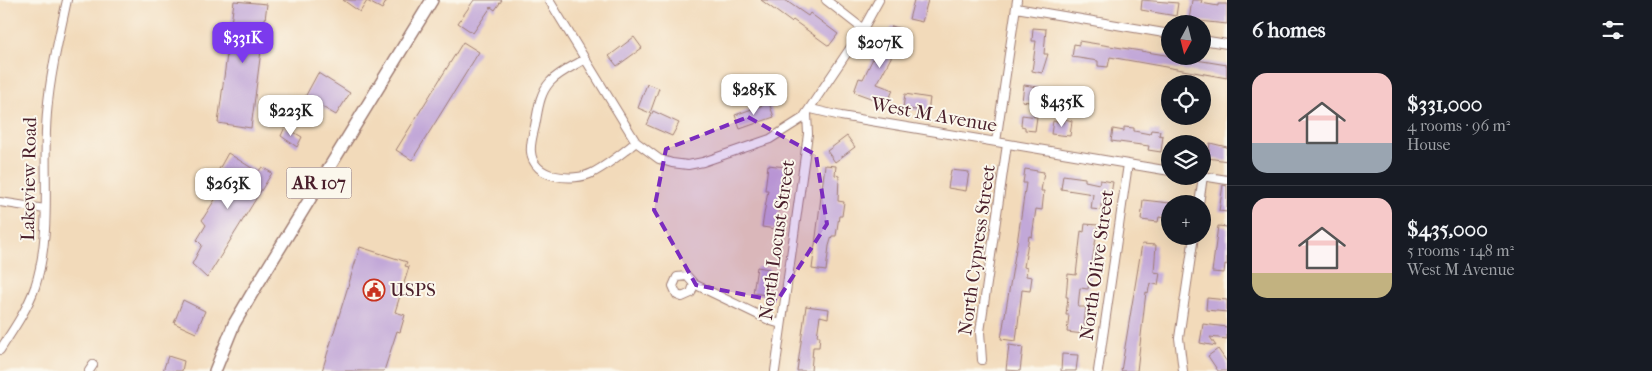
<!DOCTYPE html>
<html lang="en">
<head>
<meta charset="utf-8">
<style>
  :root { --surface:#171b24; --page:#20242c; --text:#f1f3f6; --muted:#9ea1a6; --line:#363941; --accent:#7c3aed }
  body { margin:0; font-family:"IM FELL French Canon",serif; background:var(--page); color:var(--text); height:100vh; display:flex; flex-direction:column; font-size:19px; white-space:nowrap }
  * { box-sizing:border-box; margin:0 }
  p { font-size:16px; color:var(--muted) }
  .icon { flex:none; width:28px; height:28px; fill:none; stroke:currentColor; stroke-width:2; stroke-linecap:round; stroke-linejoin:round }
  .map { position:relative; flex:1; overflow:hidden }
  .sheet { display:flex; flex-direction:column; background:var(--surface); width:425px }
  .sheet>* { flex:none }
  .needle { width:32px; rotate:187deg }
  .tools { position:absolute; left:1161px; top:15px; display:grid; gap:10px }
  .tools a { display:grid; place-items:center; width:50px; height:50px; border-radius:50%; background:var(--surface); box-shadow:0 5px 20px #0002; font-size:25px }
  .price { position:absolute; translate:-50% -42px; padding:0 11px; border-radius:10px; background:#fff; color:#222; font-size:16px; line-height:32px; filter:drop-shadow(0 1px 2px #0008) }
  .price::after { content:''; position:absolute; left:50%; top:30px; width:15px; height:11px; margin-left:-8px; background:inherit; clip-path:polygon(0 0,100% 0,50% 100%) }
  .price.active { background:var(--accent); color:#fff }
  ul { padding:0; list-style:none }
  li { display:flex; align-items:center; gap:15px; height:125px; padding:0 25px }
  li+li { border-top:1px solid var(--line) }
  li span { display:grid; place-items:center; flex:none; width:140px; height:100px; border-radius:15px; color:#555 }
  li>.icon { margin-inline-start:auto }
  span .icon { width:60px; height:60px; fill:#fffc; stroke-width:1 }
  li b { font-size:21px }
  h2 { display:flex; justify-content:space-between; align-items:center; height:60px; padding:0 25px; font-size:21px }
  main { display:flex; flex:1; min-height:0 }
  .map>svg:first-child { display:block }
</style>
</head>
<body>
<main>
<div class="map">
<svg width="1227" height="371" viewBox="0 0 1227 371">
  <rect width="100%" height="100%" fill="#fbf7ec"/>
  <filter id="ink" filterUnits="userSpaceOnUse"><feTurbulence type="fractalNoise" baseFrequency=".02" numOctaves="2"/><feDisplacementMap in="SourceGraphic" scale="10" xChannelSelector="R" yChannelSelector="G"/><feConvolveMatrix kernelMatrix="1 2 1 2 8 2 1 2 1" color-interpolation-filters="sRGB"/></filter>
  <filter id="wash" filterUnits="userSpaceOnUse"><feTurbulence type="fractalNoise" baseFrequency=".0096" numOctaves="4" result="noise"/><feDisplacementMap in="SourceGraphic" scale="20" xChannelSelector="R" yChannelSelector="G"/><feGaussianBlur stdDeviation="1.12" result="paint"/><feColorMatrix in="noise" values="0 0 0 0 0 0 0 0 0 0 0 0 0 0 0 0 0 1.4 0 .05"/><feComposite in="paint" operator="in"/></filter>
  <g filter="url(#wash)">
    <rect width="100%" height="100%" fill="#f2daba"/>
    <g id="blocks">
      <path fill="#c2a8d8" d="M343,0h44l-5,9 -15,-8 -7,11z
        M474,0h28l-7,10 -4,-3 -18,26 -15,-10z
        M761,0h24l23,16 2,-3 28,21 -9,12 -36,-26 -2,2z
        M914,0h14l-6,22 -13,-3z
        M1142,0l36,3 -2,13 -35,-6z
        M1192,0h10l-1,3 17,3v-2h9v20l-38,-4z
        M234,1l33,3 -16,124 -33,-5z
        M892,26l14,5 -7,18 -3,-1 -19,36 16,6 -6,14 -33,-12 5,-14 4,1 15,-31 5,2z
        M1033,28l13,1 -2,25h4l-6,19 -10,-2 4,-30h-4z
        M634,37l8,11 -25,18 -8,-10z
        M1079,41l148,24v13l-117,-21 -2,10 -10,-1v-5l-26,-4 2,-13 5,1z
        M463,42l16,10 -67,108 -16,-10z
        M318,73l32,20 -14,22 -31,-18z
        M647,84l12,4 -9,25 -12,-5z
        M1024,85l28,4 -1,7 -13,-1 -1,8 -15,-2z
        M905,94l25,4 -2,14 -25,-4z
        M769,103l5,14 -34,12 -5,-14z
        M653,111l26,12 -7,13 -25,-11z
        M1022,115l15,2 -2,14 -10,-1v-3l-4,-1z
        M1065,119l7,2 -2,15 -19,-2 2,-13 11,2z
        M285,127l17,10 -5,10 -16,-11z
        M1124,127l10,1v3l16,3 1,-4 9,1 -1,4 4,1 -2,16 -13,-2 1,-4 -38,-5 2,-12 11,2z
        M847,136l8,11 -20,15 -8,-11z
        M1210,143l17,4v14l-19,-3z
        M228,153l30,19 4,-5 10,6 -65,105 -15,-14 10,-19 -5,-5 9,-15 -4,-5 21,-33 -10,-7z
        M768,165l18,2 -10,62 -14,-2 6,-37h-3z
        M825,165l11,1 -1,9 4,1 -1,25 6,1 -2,14h-3l-3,20h-4l-3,10 -3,25 -14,-2z
        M1025,169l19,3 -3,19h3l-2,19 -6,-1 -4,28 -3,-1 -5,31 3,1 -1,8 6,1 -2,14 -8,-1 -6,51 -15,-2 16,-96 9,-60h-3z
        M951,170l18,2 -3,19 -18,-3z
        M1063,175l22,3v3l14,3 1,-4 13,2 -4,24 -8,-2v6l-10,-1 2,-15 -32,-5z
        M1223,185l4,1v26l-8,-1z
        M1143,200l27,3v16l-11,-2 -1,5 -17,-2z
        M1085,224l13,1 -10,64 -8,-1 -2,19h8l-3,27 -16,-2 2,-17h-3l2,-18h-2l2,-23 8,1 5,-44 3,1z
        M1218,226l9,1v38l-2,-1 -1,9 -12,-1z
        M1142,244l14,1 -2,27 6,1 -2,12 -8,-2 -2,10 -2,-1 -9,79h-16z
        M360,247l47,15 -2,4 4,1 -14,45 10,3 -5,17 -3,-1 -13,40h-62z
        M757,267l12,2 -3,26 -13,-2z
        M1207,298l20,2v12l-21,-2z
        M183,300l22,11 -9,22 -22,-10z
        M806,306l23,3 -1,9 -8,-2 -3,20h3l-1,11h-6l-2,24h-14z
        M1203,324l24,3v12l-17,-2 6,9 -16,-3z
        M1009,345l14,2 -3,24 -14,-1z
        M1218,349l9,13v9h-9l-10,-15z
        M1062,354l16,1 -2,16h-15z
        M168,356l16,5 -2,10h-19z"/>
    </g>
  </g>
  <g filter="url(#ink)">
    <use href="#blocks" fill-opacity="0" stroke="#9e7c72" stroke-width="1"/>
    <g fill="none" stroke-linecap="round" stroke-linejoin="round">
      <g stroke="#9e7c72" stroke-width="10">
        <path id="street" d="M549,0l87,142 23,17 13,4 16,2 15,-3 67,-23 33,-21 60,-89 16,-29
          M826,0l37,29
          M1016,8l154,26
          M1202,40l25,4
          M585,59c-11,7 -26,13 -35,23 -11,12 -12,29 -15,44 -2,8 -5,18 -4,26 2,27 43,30 61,21 16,-8 30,-20 44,-31
          M811,109l30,7 329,55
          M996,142l21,-142
          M1202,176l25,4
          M0,202l45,7
          M1199,204l4,-28
          M694,284l-3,9 -9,4 -5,-2 -4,-9 4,-9 10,-1 7,8 77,37 10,3
          M0,350c13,-20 27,-40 35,-63 18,-56 7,-117 12,-174 3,-38 12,-76 20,-113
          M982,360l-2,-28 27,-188
          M89,371l4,-6
          M775,371l33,-237 -1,-20
          M1098,371l30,-207
          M1183,371l-4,-33 15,-102"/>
      </g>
      <g stroke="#9e7c72" stroke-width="14">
        <path id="primary" d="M215,371l19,-47 17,-29 181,-295"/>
      </g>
      <use href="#street" stroke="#fff" stroke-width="8"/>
      <use href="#primary" stroke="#fff" stroke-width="11"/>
    </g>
  </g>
  <path fill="#7b2cbf" fill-opacity="0.2" stroke="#7b2cbf" stroke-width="4" stroke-dasharray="10 6" stroke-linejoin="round" d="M748,117l68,38 11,69 -50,77 -81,-16 -42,-75 12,-61z"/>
  <defs>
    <g id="civic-ring" transform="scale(1.125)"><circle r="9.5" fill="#fbf7ec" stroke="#c8321e" stroke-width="1.5"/><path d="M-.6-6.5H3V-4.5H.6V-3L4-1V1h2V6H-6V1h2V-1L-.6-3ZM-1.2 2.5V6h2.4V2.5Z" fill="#c8321e"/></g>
  </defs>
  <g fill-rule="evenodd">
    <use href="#civic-ring" x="374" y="290"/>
  </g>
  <g text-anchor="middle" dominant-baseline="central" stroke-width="4" stroke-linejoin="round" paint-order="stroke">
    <rect fill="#fbf7ec" stroke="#7f6065" stroke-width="1" x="286.5" y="167.5" width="65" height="31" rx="4"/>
    <g font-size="18" font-weight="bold" fill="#4a1f2b">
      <text x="319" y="183">AR 107</text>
    </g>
    <g font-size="19" fill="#4a1f2b" stroke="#fbf7ec">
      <text transform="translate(934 115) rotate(10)">West M Avenue</text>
      <text transform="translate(29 179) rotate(-89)">Lakeview Road</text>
      <text transform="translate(777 240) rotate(-82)">North Locust Street</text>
      <text transform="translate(977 250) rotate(-82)">North Cypress Street</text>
      <text transform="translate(1097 265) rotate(-82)">North Olive Street</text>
    </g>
    <g font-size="19" fill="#4a1f2b" stroke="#fbf7ec" text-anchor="start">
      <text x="390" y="290">USPS</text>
    </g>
  </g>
</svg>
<div class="tools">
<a><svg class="needle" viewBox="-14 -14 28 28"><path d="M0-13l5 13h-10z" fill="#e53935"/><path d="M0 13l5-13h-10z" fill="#9ea1a6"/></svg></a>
<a><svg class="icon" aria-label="locate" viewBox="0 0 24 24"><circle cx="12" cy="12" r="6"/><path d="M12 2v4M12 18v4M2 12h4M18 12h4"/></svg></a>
<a><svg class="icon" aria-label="layers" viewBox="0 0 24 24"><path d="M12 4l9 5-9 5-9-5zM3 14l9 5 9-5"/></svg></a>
<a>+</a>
</div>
<b class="price active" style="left:243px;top:64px">$331K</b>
<b class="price" style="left:880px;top:69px">$207K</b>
<b class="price" style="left:754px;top:116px">$285K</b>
<b class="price" style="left:1062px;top:128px">$435K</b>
<b class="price" style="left:291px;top:137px">$223K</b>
<b class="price" style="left:228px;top:210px">$263K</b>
</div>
<section class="sheet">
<h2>6 homes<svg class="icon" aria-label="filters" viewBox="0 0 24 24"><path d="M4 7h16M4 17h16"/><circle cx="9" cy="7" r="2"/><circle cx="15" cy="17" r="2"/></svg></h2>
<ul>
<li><span style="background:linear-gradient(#f6c9c9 70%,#9aa5b1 0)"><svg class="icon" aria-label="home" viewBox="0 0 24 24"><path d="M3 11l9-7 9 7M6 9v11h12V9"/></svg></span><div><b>$331,000</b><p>4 rooms · 96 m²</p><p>House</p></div></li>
<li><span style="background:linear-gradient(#f6c9c9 75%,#c2b280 0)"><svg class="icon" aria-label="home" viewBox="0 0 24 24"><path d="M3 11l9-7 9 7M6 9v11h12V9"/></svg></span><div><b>$435,000</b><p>5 rooms · 148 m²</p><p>West M Avenue</p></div></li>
</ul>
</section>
</main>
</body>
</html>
